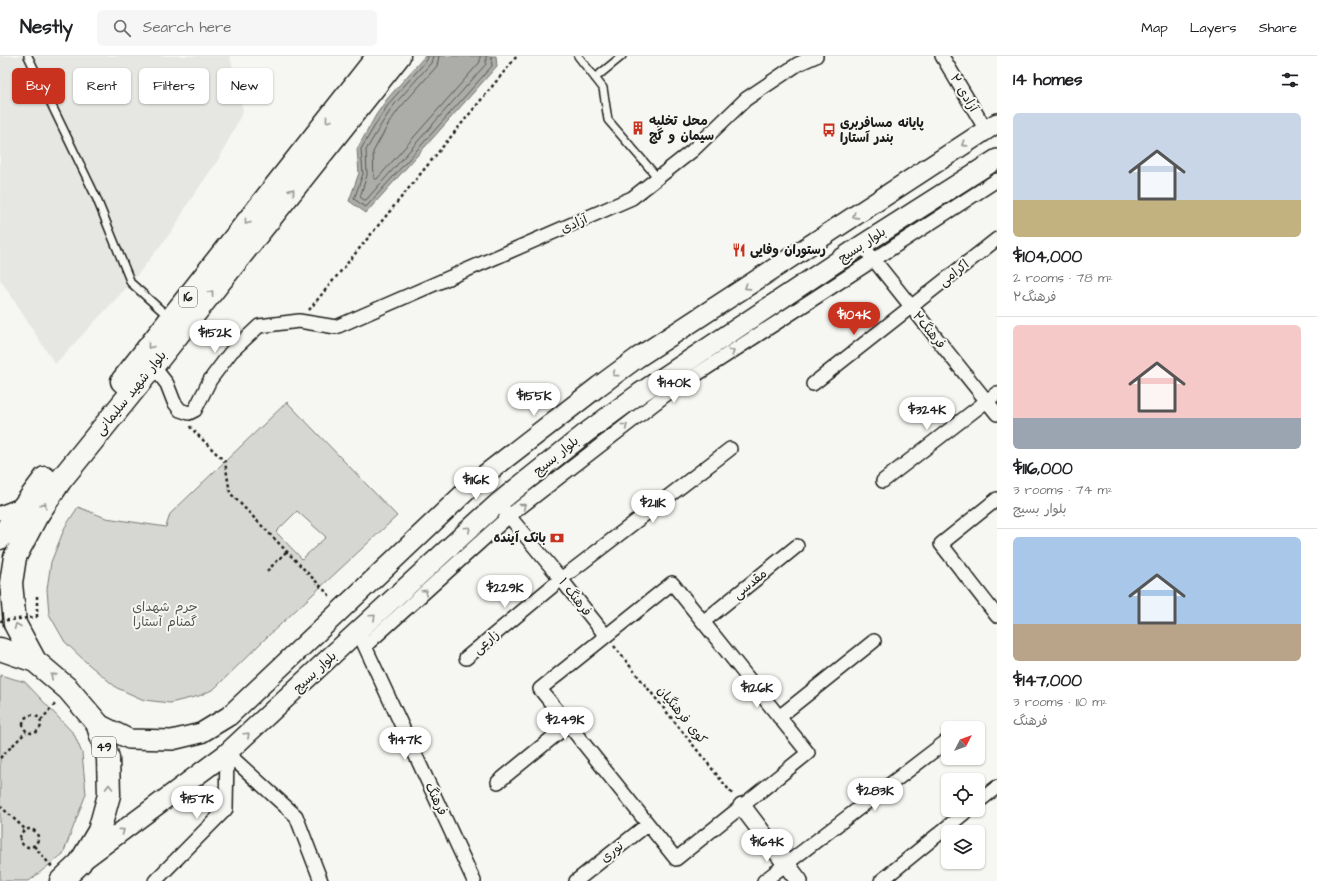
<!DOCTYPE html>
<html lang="en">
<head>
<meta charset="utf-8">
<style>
  :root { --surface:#fff; --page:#f6f6f6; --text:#202124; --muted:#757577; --line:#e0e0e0; --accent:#c8321e }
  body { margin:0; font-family:"Architects Daughter","Playpen Sans Arabic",sans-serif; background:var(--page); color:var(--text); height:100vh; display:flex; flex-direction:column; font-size:15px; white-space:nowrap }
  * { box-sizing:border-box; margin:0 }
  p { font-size:13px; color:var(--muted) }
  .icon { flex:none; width:22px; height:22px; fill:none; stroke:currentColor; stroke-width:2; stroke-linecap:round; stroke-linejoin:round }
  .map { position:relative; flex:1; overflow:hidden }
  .panel { display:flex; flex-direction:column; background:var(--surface); width:320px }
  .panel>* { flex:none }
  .top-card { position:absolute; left:12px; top:12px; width:380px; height:36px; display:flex; gap:8px }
  .needle { width:26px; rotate:48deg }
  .buttons { position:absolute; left:941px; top:665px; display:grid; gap:8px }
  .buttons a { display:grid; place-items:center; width:44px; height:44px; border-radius:6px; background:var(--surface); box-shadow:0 1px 3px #0004; font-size:20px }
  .price { position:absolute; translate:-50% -34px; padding:0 9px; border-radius:14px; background:#fff; color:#222; font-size:13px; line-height:26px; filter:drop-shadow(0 1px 2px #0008) }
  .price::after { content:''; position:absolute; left:50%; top:24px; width:12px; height:9px; margin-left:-6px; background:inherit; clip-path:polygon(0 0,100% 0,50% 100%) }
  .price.current { background:var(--accent); color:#fff }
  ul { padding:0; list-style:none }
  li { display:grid; align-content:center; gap:8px; height:212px; padding:0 16px }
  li+li { border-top:1px solid var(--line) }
  li span { display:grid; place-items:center; height:124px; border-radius:6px; color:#555 }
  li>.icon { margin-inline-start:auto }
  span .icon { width:72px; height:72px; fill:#fffc; stroke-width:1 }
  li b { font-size:17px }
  h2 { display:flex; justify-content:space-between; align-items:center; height:48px; padding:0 16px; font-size:17px }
  .pill { padding:0 14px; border-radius:6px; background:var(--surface); box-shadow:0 1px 3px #0004; font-size:14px; line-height:36px }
  .pill.current { background:var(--accent); color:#fff }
  header { display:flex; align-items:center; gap:24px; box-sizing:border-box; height:56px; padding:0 20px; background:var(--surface); border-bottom:1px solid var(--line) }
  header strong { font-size:19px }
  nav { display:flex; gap:22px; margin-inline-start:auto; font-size:14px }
  .search { width:280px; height:36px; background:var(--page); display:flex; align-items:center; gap:10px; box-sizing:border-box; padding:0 14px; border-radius:6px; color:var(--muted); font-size:15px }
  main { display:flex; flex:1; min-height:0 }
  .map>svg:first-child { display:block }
</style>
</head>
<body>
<header>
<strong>Nestly</strong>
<div class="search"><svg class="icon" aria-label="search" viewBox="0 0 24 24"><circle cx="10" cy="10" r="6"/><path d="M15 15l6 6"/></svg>Search here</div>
<nav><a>Map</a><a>Layers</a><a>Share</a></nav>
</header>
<main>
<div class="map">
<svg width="997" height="825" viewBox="0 0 997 825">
  <rect width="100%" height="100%" fill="#f6f6f2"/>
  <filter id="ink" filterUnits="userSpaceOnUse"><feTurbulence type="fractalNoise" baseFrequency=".025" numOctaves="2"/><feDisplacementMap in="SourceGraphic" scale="8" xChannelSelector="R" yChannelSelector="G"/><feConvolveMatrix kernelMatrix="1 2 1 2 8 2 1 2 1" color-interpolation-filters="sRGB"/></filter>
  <g filter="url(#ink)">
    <path fill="#e6e6e2" d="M0,0h230l13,55 -23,46 -33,48 -12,22 -44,56 -76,81 -55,-85z"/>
    <path fill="#d6d6d2" stroke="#797977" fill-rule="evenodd" d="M287,346l110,114 -129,120 -54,53 -15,7 -29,7 -26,-3 -27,-12 -30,-25 -22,-21 -16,-28 -2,-25 4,-27 14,-35 13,-20 28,11 60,9 4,-13zM297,455l29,26 -24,22 -26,-27z
      M0,619l25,7 49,52 8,19 4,41 -23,60 -34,27h-29z"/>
    <path fill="#acaca9" stroke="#727271" d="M425,0h71l1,10 -131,147 -17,-12 10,-28 -2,-24 19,-34 11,-16z"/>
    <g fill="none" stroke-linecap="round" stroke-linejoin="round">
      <path stroke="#565654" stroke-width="1" d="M428,0l-1,4 -37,42 -10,15 -19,32 2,25 -9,25 11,8 2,-1 125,-140 -1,-10
        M433,0l-2,7 -37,42 -10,15 -18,30 1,25 -7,22 4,3h2l120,-136v-8
        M439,0l-2,10 -38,43 -10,14 -16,29 1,27h3l103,-117v-6"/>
      <g stroke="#1c1c1c" stroke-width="10">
        <path id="service" d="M28,0l68,141 35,86 39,35
          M578,0l25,32 5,32 50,58
          M595,22l27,-22"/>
      </g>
      <g stroke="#1c1c1c" stroke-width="16">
        <path id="minor" d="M942,0l44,74
          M862,189l135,169
          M153,310l14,18 7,18 6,8 9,3 6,-3 15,-30 21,-28 28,-26 40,-5 37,6 296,-129 60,-47 54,-52 52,-35 18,-8
          M813,328l184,-145
          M883,425l114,-88
          M997,443l-56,45 56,72
          M504,454l57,69 45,57
          M0,457l23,-9
          M672,527l136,170 -132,106 -136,-170z
          M703,566l94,-76
          M362,584l112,241
          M365,590l144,-130 159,-123 329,-213
          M466,602l95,-79 169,-130
          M779,661l95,-76
          M227,697l69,63 25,65
          M498,726l70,-57
          M978,746l19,-15
          M155,825l71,-72 1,-56
          M576,825l72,-57
          M764,825l184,-141
          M881,825l87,-71"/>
      </g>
      <g stroke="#1c1c1c" stroke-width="20">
        <path id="tertiary" d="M742,750l57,75"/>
      </g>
      <g stroke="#1c1c1c" stroke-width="22">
        <path id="secondary" d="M97,667l32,16 43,1 29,-7 28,-17 249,-236 121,-94 38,-28 360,-235
          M82,805l145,-108 131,-122 140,-128 89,-71 53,-39 222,-148 135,-86"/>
      </g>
      <g stroke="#1c1c1c" stroke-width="25">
        <path id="trunk" d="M122,325l256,-325
          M0,482l45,-60
          M0,593l35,12 33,28 29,34 11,35 1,37 -10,36 -19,32 -19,18
          M35,605l-20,-37 -4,-41 4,-26 21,-40 24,-36 93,-115 246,-310"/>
      </g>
      <path stroke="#1c1c1c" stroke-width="2.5" stroke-dasharray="3 3" stroke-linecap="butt" d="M309,254l208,-254
        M190,370l1,2 34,34 5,31 101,104
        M267,515l20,-20
        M37,561v-23
        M614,590l119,149
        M23 668a9 9 0 1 1 18 0a9 9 0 1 1-18 0Z
        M41,664l15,-17
        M0,702l26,-26
        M0,750l25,23
        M20 782a9 9 0 1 1 18 0a9 9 0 1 1-18 0Z
        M34,790l18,21"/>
      <use href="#service" stroke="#f6f6f2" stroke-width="7"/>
      <use href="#minor" stroke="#f6f6f2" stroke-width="13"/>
      <use href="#tertiary" stroke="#f6f6f2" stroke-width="17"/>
      <use href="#secondary" stroke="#f6f6f2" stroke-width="19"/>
      <use href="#trunk" stroke="#f6f6f2" stroke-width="22"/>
      <path stroke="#1c1c1c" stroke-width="2.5" stroke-dasharray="3 3" stroke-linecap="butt" d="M0,565l37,-4"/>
    </g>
    <defs><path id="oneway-chevron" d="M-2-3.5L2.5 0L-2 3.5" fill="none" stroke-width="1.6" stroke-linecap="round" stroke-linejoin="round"/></defs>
    <g stroke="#949492">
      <use href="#oneway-chevron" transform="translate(328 64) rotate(128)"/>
      <use href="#oneway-chevron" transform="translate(964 88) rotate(147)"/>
      <use href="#oneway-chevron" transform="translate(292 135) rotate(-52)"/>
      <use href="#oneway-chevron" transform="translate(855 160) rotate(147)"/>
      <use href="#oneway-chevron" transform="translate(247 166) rotate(128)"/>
      <use href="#oneway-chevron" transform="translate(747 231) rotate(147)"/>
      <use href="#oneway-chevron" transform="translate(211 237) rotate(-52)"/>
      <use href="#oneway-chevron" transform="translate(150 290) rotate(128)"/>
      <use href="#oneway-chevron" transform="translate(732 296) rotate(-33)"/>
      <use href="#oneway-chevron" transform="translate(615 318) rotate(144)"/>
      <use href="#oneway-chevron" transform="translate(625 370) rotate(-38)"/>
      <use href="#oneway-chevron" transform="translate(44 449) rotate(-56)"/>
      <use href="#oneway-chevron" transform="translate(523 450) rotate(-38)"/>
      <use href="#oneway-chevron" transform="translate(468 473) rotate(-43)"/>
      <use href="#oneway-chevron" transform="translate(425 536) rotate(-42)"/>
      <use href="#oneway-chevron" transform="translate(373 561) rotate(-43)"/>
      <use href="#oneway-chevron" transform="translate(17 570) rotate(-112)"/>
      <use href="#oneway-chevron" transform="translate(53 620) rotate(-139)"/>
      <use href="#oneway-chevron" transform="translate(247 679) rotate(-43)"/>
      <use href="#oneway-chevron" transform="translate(109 731) rotate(-91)"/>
      <use href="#oneway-chevron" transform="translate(122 775) rotate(-37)"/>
    </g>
  </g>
  <defs>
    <g id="building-bare" transform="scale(1.08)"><path d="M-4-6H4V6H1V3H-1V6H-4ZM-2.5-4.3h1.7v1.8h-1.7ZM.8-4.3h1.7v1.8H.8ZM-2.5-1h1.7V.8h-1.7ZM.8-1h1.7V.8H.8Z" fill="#c8321e" stroke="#f6f6f2" stroke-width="2.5" paint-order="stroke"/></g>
    <g id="bus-bare" transform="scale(1.08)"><path d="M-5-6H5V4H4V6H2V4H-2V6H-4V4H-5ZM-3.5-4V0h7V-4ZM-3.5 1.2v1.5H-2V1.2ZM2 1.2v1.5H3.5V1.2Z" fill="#c8321e" stroke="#f6f6f2" stroke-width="2.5" paint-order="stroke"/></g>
    <g id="restaurant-bare" transform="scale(1.08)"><path d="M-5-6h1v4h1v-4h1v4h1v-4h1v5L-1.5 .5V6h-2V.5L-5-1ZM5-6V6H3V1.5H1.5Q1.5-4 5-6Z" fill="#c8321e" stroke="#f6f6f2" stroke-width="2.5" paint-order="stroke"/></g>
    <g id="bank-bare" transform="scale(1.08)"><path d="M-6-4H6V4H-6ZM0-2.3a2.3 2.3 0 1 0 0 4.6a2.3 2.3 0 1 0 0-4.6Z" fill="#c8321e" stroke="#f6f6f2" stroke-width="2.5" paint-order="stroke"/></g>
  </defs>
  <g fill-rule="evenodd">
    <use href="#building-bare" x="638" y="72"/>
    <use href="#bus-bare" x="829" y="74"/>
    <use href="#restaurant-bare" x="739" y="194"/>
    <use href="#bank-bare" x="557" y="482"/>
  </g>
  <g text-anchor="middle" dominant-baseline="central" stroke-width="4" stroke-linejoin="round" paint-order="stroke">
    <g fill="#f6f6f2" stroke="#5d5d5c" stroke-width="1">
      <rect x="179" y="231" width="18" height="20" rx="3"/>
      <rect x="92" y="681" width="24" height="20" rx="3"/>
    </g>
    <g font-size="12" font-weight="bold" fill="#1c1c1c">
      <text x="188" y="241">16</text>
      <text x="104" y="691">49</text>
    </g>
    <g font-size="13" fill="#1c1c1c" stroke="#f6f6f2">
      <text transform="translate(964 37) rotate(59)">آزادی ۲</text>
      <text transform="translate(574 168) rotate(-24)">آزادی</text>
      <text transform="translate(862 189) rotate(-33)">بلوار بسیج</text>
      <text transform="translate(954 217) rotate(-38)">اکرامی</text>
      <text transform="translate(929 274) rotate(51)">فرهنگ۲</text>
      <text transform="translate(131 337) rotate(-51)">بلوار شهید سلیمانی</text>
      <text transform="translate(556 400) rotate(-39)">بلوار بسیج</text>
      <text transform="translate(750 528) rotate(-39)">مقدسی</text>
      <text transform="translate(575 541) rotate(52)">فرهنگ ۱</text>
      <text transform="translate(486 586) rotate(-40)">زارعی</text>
      <text transform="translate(315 616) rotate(-43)">بلوار بسیج</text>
      <text transform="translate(682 659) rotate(51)">کوی فرهنگیان</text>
      <text transform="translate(436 743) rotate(65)">فرهنگ</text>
      <text transform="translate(612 796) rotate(-39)">نوری</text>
    </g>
    <g font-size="13" font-weight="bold" fill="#1c1c1c" stroke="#f6f6f2" text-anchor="start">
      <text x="649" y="65">محل تخلیه<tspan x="649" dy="15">سیمان و گچ</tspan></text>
      <text x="840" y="67">پایانه مسافربری<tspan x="840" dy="15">بندر آستارا</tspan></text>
      <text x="750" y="194">رستوران وفایی</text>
      <text x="546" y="482" text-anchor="end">بانک آینده</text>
    </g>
    <g font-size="13" fill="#545453" stroke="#f6f6f2">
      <text x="165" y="551">حرم شهدای<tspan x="165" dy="15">گمنام آستارا</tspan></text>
    </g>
  </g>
</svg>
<div class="buttons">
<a><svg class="needle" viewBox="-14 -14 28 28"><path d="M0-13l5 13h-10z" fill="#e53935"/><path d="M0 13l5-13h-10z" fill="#757577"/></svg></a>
<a><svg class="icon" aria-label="locate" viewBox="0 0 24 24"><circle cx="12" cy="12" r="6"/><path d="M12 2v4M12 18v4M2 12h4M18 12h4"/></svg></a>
<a><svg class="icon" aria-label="layers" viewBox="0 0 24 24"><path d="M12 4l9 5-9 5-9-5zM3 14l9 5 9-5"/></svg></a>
</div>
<b class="price current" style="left:854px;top:280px">$104K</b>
<b class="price" style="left:215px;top:298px">$152K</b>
<b class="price" style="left:674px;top:348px">$140K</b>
<b class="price" style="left:534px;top:361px">$155K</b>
<b class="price" style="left:927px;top:375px">$324K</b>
<b class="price" style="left:476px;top:445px">$116K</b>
<b class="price" style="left:653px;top:468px">$211K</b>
<b class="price" style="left:505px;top:553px">$229K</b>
<b class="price" style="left:757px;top:653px">$126K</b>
<b class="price" style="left:565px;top:685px">$249K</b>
<b class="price" style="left:405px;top:705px">$147K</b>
<b class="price" style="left:875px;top:756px">$283K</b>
<b class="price" style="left:197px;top:764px">$157K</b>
<b class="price" style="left:767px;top:807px">$164K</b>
<div class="top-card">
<a class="pill current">Buy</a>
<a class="pill">Rent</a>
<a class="pill">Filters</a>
<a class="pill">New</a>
</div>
</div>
<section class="panel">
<h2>14 homes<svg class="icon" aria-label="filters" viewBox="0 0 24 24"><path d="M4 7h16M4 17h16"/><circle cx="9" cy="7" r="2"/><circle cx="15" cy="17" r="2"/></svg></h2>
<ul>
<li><span style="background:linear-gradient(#c9d6e8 70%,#c2b280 0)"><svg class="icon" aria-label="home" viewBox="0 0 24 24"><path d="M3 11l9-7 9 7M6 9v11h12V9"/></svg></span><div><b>$104,000</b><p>2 rooms · 78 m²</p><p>فرهنگ۲</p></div></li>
<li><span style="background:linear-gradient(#f6c9c9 75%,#9aa5b1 0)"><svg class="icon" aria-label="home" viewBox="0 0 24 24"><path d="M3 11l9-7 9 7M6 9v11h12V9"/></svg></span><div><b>$116,000</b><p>3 rooms · 74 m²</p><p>بلوار بسیج</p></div></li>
<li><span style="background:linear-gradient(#a9c7e8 70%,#b9a48a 0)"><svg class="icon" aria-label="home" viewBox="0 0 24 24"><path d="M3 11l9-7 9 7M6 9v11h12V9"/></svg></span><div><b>$147,000</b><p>3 rooms · 110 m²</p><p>فرهنگ</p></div></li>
</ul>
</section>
</main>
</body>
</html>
